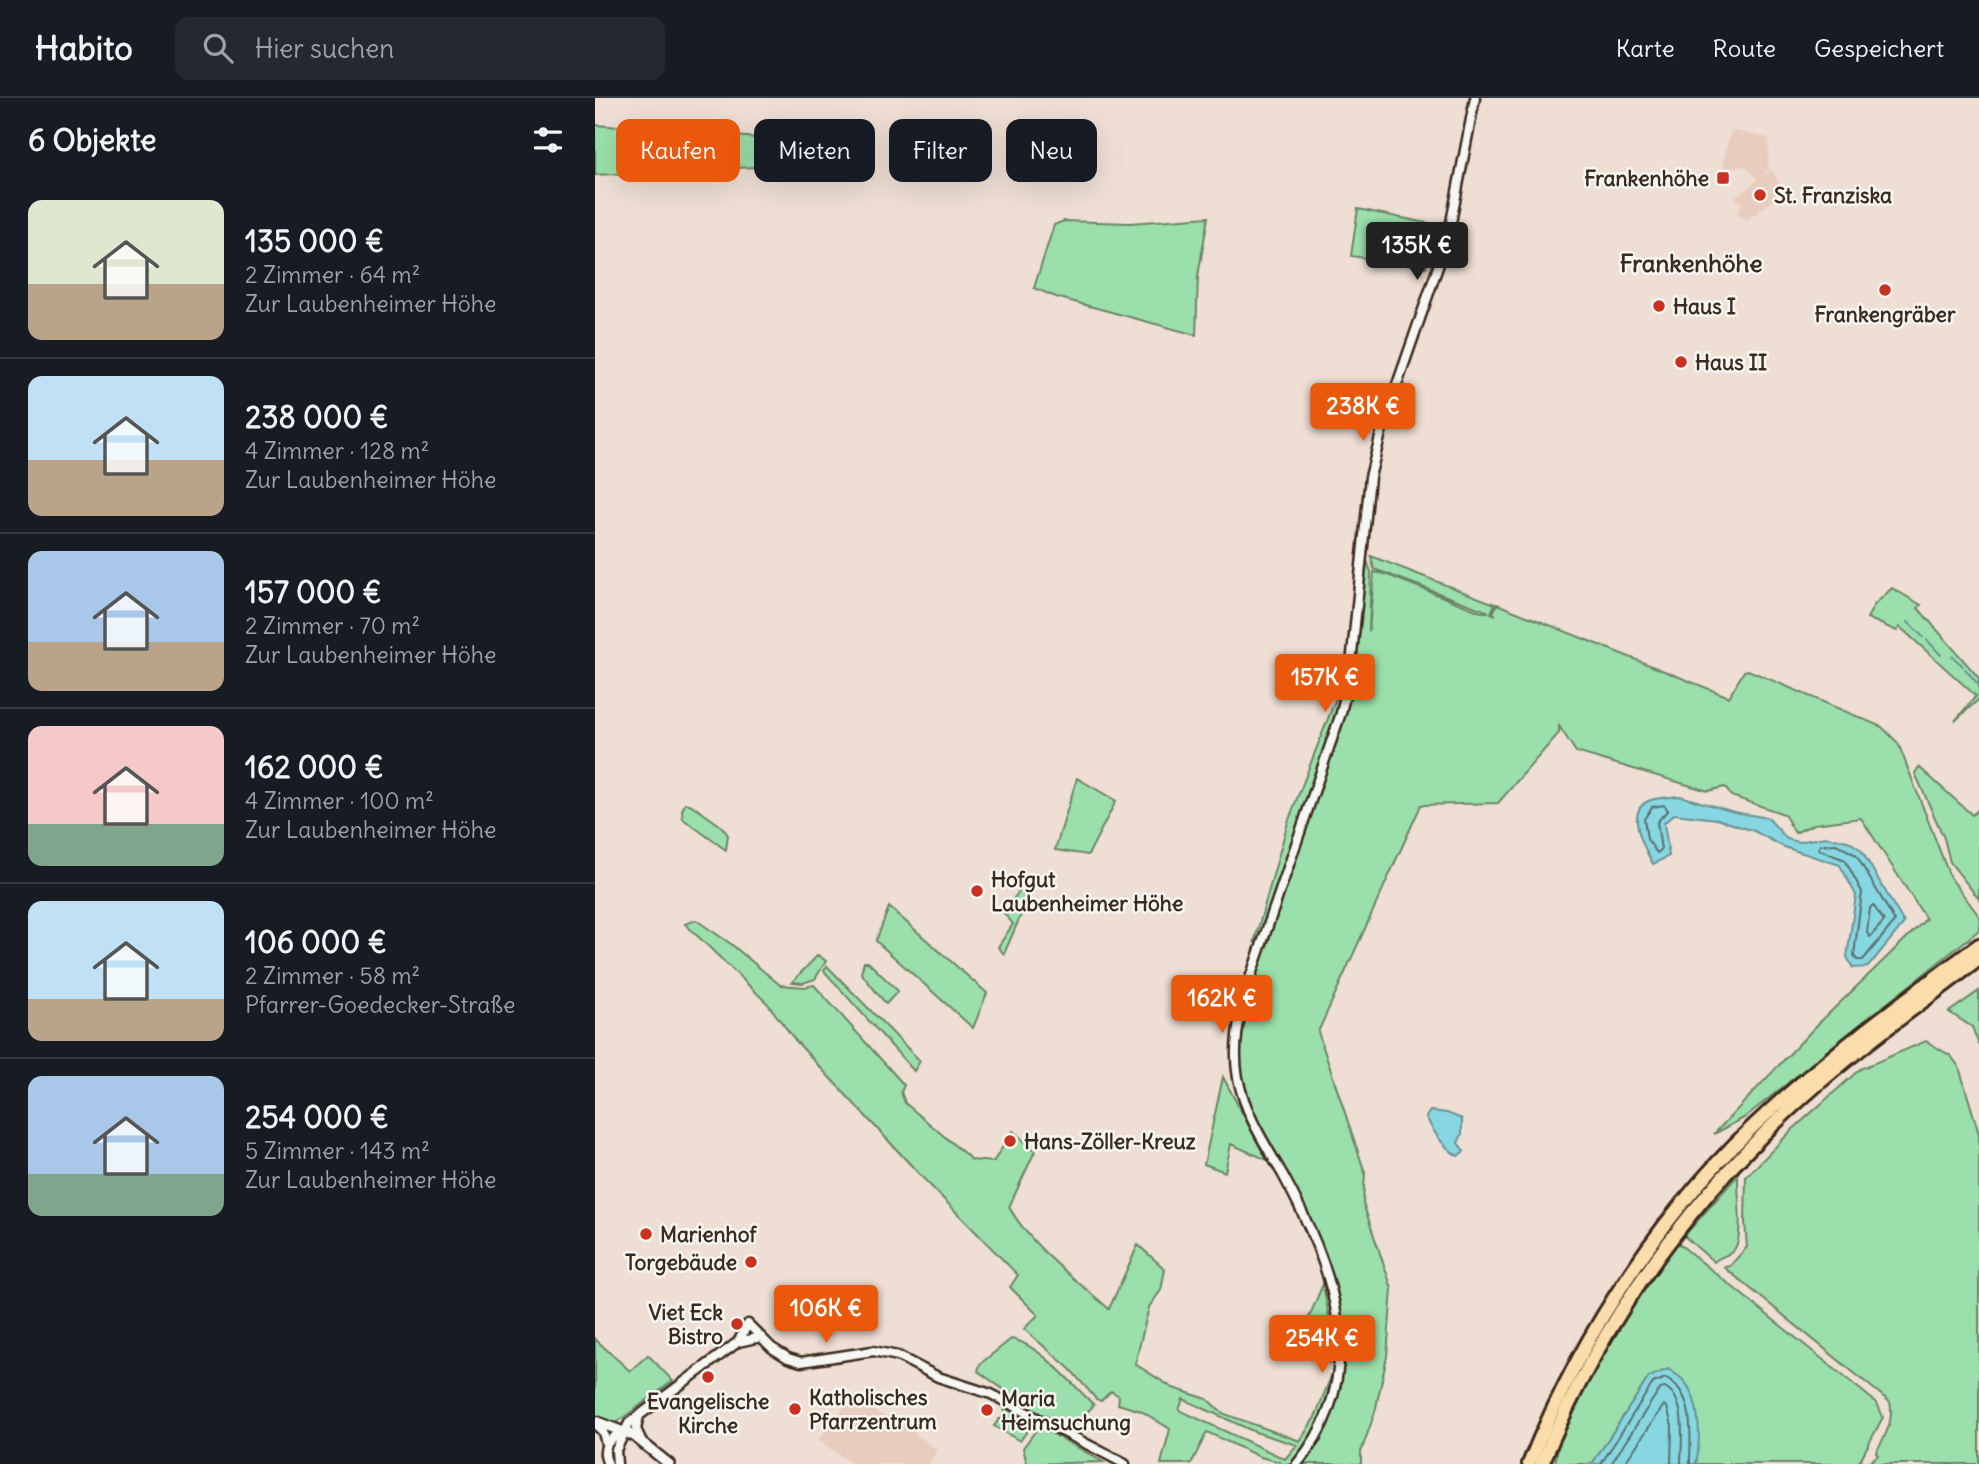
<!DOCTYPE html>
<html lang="de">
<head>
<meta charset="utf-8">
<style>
  :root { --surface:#171b24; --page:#242831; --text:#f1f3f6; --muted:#9ea1a6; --line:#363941; --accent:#ea580c }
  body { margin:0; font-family:Delius,sans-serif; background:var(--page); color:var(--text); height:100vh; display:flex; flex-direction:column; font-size:26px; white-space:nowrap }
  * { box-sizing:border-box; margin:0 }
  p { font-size:23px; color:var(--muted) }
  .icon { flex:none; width:38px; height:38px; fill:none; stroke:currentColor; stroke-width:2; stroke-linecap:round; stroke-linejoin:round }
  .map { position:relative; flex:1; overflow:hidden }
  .side { display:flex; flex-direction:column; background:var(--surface); width:595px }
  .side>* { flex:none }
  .top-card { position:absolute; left:21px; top:21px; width:665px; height:63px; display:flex; gap:14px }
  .price { position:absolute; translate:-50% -60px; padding:0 16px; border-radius:7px; background:var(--accent); color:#fff; font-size:23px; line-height:46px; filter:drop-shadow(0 2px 4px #0008) }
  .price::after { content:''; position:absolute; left:50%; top:42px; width:21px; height:16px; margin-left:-10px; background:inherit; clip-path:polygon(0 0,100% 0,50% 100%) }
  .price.on { background:#222; color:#fff }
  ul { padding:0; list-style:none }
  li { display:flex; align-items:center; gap:21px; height:175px; padding:0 28px }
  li+li { border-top:2px solid var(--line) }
  li span { display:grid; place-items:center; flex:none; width:196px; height:140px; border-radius:14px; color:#555 }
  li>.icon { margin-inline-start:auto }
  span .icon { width:84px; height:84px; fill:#fffc; stroke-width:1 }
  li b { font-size:30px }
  h2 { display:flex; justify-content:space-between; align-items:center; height:84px; padding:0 28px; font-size:30px }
  .tag { padding:0 24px; border-radius:14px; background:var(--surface); box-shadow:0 7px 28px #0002; font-size:24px; line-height:63px }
  .tag.on { background:var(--accent); color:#fff }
  header { display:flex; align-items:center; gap:42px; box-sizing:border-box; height:98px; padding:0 35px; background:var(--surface); border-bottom:2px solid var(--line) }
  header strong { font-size:33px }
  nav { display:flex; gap:38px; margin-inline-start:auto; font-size:24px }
  .search { width:490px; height:63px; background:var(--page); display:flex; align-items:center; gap:18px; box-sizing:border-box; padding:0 24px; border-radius:14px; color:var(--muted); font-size:26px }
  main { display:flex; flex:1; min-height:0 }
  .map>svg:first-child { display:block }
</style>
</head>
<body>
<header>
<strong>Habito</strong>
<div class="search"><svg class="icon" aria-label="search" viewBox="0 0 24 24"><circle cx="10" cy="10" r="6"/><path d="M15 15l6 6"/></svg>Hier suchen</div>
<nav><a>Karte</a><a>Route</a><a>Gespeichert</a></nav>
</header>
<main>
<section class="side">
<h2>6 Objekte<svg class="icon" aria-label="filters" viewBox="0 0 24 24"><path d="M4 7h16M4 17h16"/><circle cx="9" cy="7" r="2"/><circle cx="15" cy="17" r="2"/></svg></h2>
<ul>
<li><span style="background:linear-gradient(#dfe7d0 60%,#b9a48a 0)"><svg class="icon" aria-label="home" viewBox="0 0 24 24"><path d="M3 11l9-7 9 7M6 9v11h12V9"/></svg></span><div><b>135 000 €</b><p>2 Zimmer · 64 m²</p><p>Zur Laubenheimer Höhe</p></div></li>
<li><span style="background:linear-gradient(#bfe0f5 60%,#b9a48a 0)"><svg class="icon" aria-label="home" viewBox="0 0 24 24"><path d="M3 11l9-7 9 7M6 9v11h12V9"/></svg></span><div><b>238 000 €</b><p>4 Zimmer · 128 m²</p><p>Zur Laubenheimer Höhe</p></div></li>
<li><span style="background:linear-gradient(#a9c7e8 65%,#b9a48a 0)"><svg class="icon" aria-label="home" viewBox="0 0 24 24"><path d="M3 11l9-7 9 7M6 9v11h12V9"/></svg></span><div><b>157 000 €</b><p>2 Zimmer · 70 m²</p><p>Zur Laubenheimer Höhe</p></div></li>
<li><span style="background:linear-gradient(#f6c9c9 70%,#7fa58c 0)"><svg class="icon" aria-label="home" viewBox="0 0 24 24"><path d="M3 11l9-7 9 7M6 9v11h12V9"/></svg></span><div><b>162 000 €</b><p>4 Zimmer · 100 m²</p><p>Zur Laubenheimer Höhe</p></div></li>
<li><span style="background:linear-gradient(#bfe0f5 70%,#b9a48a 0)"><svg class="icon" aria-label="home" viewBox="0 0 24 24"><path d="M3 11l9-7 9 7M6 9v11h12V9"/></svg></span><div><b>106 000 €</b><p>2 Zimmer · 58 m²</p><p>Pfarrer-Goedecker-Straße</p></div></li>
<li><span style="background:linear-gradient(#a9c7e8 70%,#7fa58c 0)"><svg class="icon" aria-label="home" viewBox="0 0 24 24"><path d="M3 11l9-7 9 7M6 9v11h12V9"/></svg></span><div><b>254 000 €</b><p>5 Zimmer · 143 m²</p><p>Zur Laubenheimer Höhe</p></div></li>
</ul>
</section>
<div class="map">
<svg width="1384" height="1366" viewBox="0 0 1384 1366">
  <rect width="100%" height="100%" fill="#eeded4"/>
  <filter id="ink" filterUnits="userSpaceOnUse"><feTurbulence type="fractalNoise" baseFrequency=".0143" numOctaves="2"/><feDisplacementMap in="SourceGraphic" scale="14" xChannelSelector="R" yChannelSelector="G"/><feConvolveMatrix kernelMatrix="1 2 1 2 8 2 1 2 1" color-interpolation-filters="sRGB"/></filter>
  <g filter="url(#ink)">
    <path fill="#e8cdbf" d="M1136,32l38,8 -1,27 2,3 -8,8 9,-6 15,21 -39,29 -10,-6 5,-10 -8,-8 5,-1 19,-15 -12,-14 -21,2 -2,-4z
      M255,1302l52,24 36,26 -9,14h-77l-34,-24z"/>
    <path fill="#9be0ac" stroke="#6b8565" stroke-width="2" fill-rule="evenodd" d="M0,27l163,13 -2,29 -161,8z
      M763,111l83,17 -15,41 -75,-11z
      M613,119l-10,59 -2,59 -140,-38 -22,-9 20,-63 10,-4 66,2z
      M770,457l6,17 -2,60 5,-60 11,2 96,38h8l-115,-43 -3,-13 124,48 -4,9 5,2 -3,-2 4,-9 232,93 15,-26 4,-1 134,57 16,16 52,134 29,39v14l-235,188 -30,16 102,-108 110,-107 -65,-101 -47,6 -19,9 -11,-19 -53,-18 -6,-9 -17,4 -132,-39 -17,-26v7l-61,70 -77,2 -103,227 47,141 -2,30 29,86 -5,67 -12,56 -14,40v12h-57c92,-117 1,-254 -57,-362 -8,-30 -8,-62 -3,-93l100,-288 13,-65 6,-100z
      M1297,490l29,17 -3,3 61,70v21l-24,22 21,-25 -76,-69 -3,4 -30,-13 7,-13z
      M749,584c-16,60 -36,118 -56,176 -9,27 -16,62 -34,85l34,-121 48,-124z
      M1324,669l53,48 7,-6v90l-29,-37 -6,-24 -29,-65z
      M482,680l39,23 -28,54 -33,-5z
      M90,706h5l31,22 7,9 -2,15 -43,-31 -1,-9z
      M444,775l-35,81 -6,-7 15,-23 -10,-12 30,-38z
      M294,809l98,86 -14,35 -97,-87z
      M101,822l35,24 49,41 25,2 9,-2 90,100 -3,7 4,11 67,57 21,2 20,-31 22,20 -26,56c23,41 65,71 100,102l29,-64 27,24 -4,21 -12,17 -14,57 38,24 34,11 15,14 78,28 15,-24 18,-46 -11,45 -26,44 -4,4h-13l1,-2 -20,-5 -53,-25 -16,32h-30l9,-35 -29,-18 -23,-7 1,-8 -8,-5 -10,10 -5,-2 -26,-30 -46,-40 14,-14 -28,-28 8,-12 -96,-98 -126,-136 -29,-38 -82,-79zM588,1301l72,33 42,13 -12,14 -106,-49z
      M223,857l8,6 -11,18 -12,4 -11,-1z
      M269,864h4l30,29 -12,13 -25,-31z
      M232,868l93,95 -6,10 -90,-100z
      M1384,893v54l-7,-18 -23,-15z
      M1331,943l25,15 8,11 20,67v330h-112l11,-9 -2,-3c10,-17 18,-31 14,-50l-166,-135 6,-1 17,-19 -2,-25 1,-45 45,-46 69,-62z
      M628,979l44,83 -36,-16 -6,28 -21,-8z
      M1143,1077c-1,18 7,64 -5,76 -5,5 -13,5 -19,11l-30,-26z
      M1083,1145l199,160 6,14 -25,47h-162l2,-41 -49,-46 -57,87h-37l3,-17 36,-77 70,-112z
      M728,1186l8,44 -2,35 -4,-5h-9l-19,-12z
      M0,1241l35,32 18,-16 25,26 -57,42 -21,-7z
      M416,1241c27,4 63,47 83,66l-25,26 -30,-16 -61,-44 2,-7z
      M410,1310l27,16 -12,17 -26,-15 5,-7h3z
      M444,1328l64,36 -76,2 -4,-16z"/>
    <path fill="#87d7e2" stroke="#699294" stroke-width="2" d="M1085,698l54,16 34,6 19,21 12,3 26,-5 23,4 13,9 43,73 -36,44 -15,1 -6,-11 9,-62 -16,-30 -56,-18 -30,-16 -37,-12 -43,-5 -10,9 5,33 -16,8c-9,-16 -30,-55 -2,-64 9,-3 20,-3 29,-4z
      M835,1013l17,2 15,6v15l-4,9 6,8 -6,5c-14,-8 -25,-25 -32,-39z
      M1073,1271c4,3 10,6 14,10 19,18 19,62 14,85h-104l57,-87z"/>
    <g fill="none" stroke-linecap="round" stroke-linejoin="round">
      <path stroke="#596f6c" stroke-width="2" d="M1069,707l4,5 -11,12 4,28 -4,3 -10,-14 -3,-20 8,-12z
        M1241,746l20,11 39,66 -32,39h-6l-3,-5 8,-63 -17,-32 -27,-11 2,-4z
        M1278,807l11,16 -14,16 -3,-4 3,-25z
        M1006,1366l52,-81 13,-5c30,16 24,57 24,86
        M1016,1366l48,-74 6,-3c23,13 16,55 16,77
        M1029,1366l40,-59 3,2 5,19 -1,38"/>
      <path stroke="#699294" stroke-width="2" d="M1313,524l15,15
        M1332,542l14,15
        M1357,558l11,10
        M1370,571l12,14"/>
      <g stroke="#3b2a1e" stroke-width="13">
        <path id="tertiary" d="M143,1244l10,-18 24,24 16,10 13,4 72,-11 25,5 40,21 53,17 134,70
          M44,1318l-3,13 5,11
          M0,1326l8,8 3,12
          M13,1366c-8,-16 0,-26 16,-32
          M22,1366l-1,-14 13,-27 109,-81 23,-5
          M702,1366c76,-92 36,-197 -14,-289 -18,-31 -38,-61 -45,-97 -6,-31 1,-64 10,-94l93,-271 9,-39 20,-197 13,-52 65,-187 27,-140"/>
      </g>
      <g stroke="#3b2a1e" stroke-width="14">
        <path id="secondary" d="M0,1323l39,15 35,28"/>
      </g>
      <g stroke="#3b2a1e" stroke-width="18">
        <path id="motorway" d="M934,1366c55,-135 137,-260 245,-357 65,-59 135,-110 205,-162
          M947,1366c59,-143 147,-265 262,-368 55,-49 116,-92 175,-137"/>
      </g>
      <use href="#tertiary" stroke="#f6f6f2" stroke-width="8"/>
      <use href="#secondary" stroke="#f6f6f2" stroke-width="9"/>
      <use href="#motorway" stroke="#fbddab" stroke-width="12"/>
    </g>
  </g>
  <g fill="#c8321e" stroke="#f6f6f2" stroke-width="2.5">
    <rect x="1121" y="73" width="14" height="14" rx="3.5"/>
    <circle cx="1165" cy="97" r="7"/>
    <circle cx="1290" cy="192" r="7"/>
    <circle cx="1064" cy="208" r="7"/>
    <circle cx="1086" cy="264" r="7"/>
    <circle cx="382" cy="793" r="7"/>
    <circle cx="415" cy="1043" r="7"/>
    <circle cx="51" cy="1136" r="7"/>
    <circle cx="156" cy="1164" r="7"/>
    <circle cx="142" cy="1226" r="7"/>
    <circle cx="113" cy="1279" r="7"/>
    <circle cx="200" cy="1311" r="7"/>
    <circle cx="392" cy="1312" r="7"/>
  </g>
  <g text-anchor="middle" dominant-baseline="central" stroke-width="5" stroke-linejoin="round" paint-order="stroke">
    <g font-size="21" font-weight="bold" fill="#3b2a1e" stroke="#f6f6f2" text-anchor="start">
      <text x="1114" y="80" text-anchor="end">Frankenhöhe</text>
      <text x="1179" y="97">St. Franziska</text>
      <text x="1078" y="208">Haus I</text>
      <text x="1290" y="216" text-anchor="middle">Frankengräber</text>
      <text x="1100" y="264">Haus II</text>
      <text x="396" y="781">Hofgut<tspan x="396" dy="24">Laubenheimer Höhe</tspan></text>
      <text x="429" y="1043">Hans-Zöller-Kreuz</text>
      <text x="65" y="1136">Marienhof</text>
      <text x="142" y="1164" text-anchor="end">Torgebäude</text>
      <text x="128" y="1214" text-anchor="end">Viet Eck<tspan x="128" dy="24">Bistro</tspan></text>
      <text x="214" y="1299">Katholisches<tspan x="214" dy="24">Pfarrzentrum</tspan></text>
      <text x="406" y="1300">Maria<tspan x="406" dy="24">Heimsuchung</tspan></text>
      <text x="113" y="1303" text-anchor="middle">Evangelische<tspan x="113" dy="24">Kirche</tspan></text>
    </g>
    <g font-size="24" font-weight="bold" fill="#3b2a1e" stroke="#f6f6f2">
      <text x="1096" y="165">Frankenhöhe</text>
    </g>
  </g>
</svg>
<b class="price on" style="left:822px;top:184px">135K €</b>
<b class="price" style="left:768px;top:345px">238K €</b>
<b class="price" style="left:730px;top:616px">157K €</b>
<b class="price" style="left:627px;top:937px">162K €</b>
<b class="price" style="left:231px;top:1247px">106K €</b>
<b class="price" style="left:727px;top:1277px">254K €</b>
<div class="top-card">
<a class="tag on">Kaufen</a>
<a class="tag">Mieten</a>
<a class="tag">Filter</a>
<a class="tag">Neu</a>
</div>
</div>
</main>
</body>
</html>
